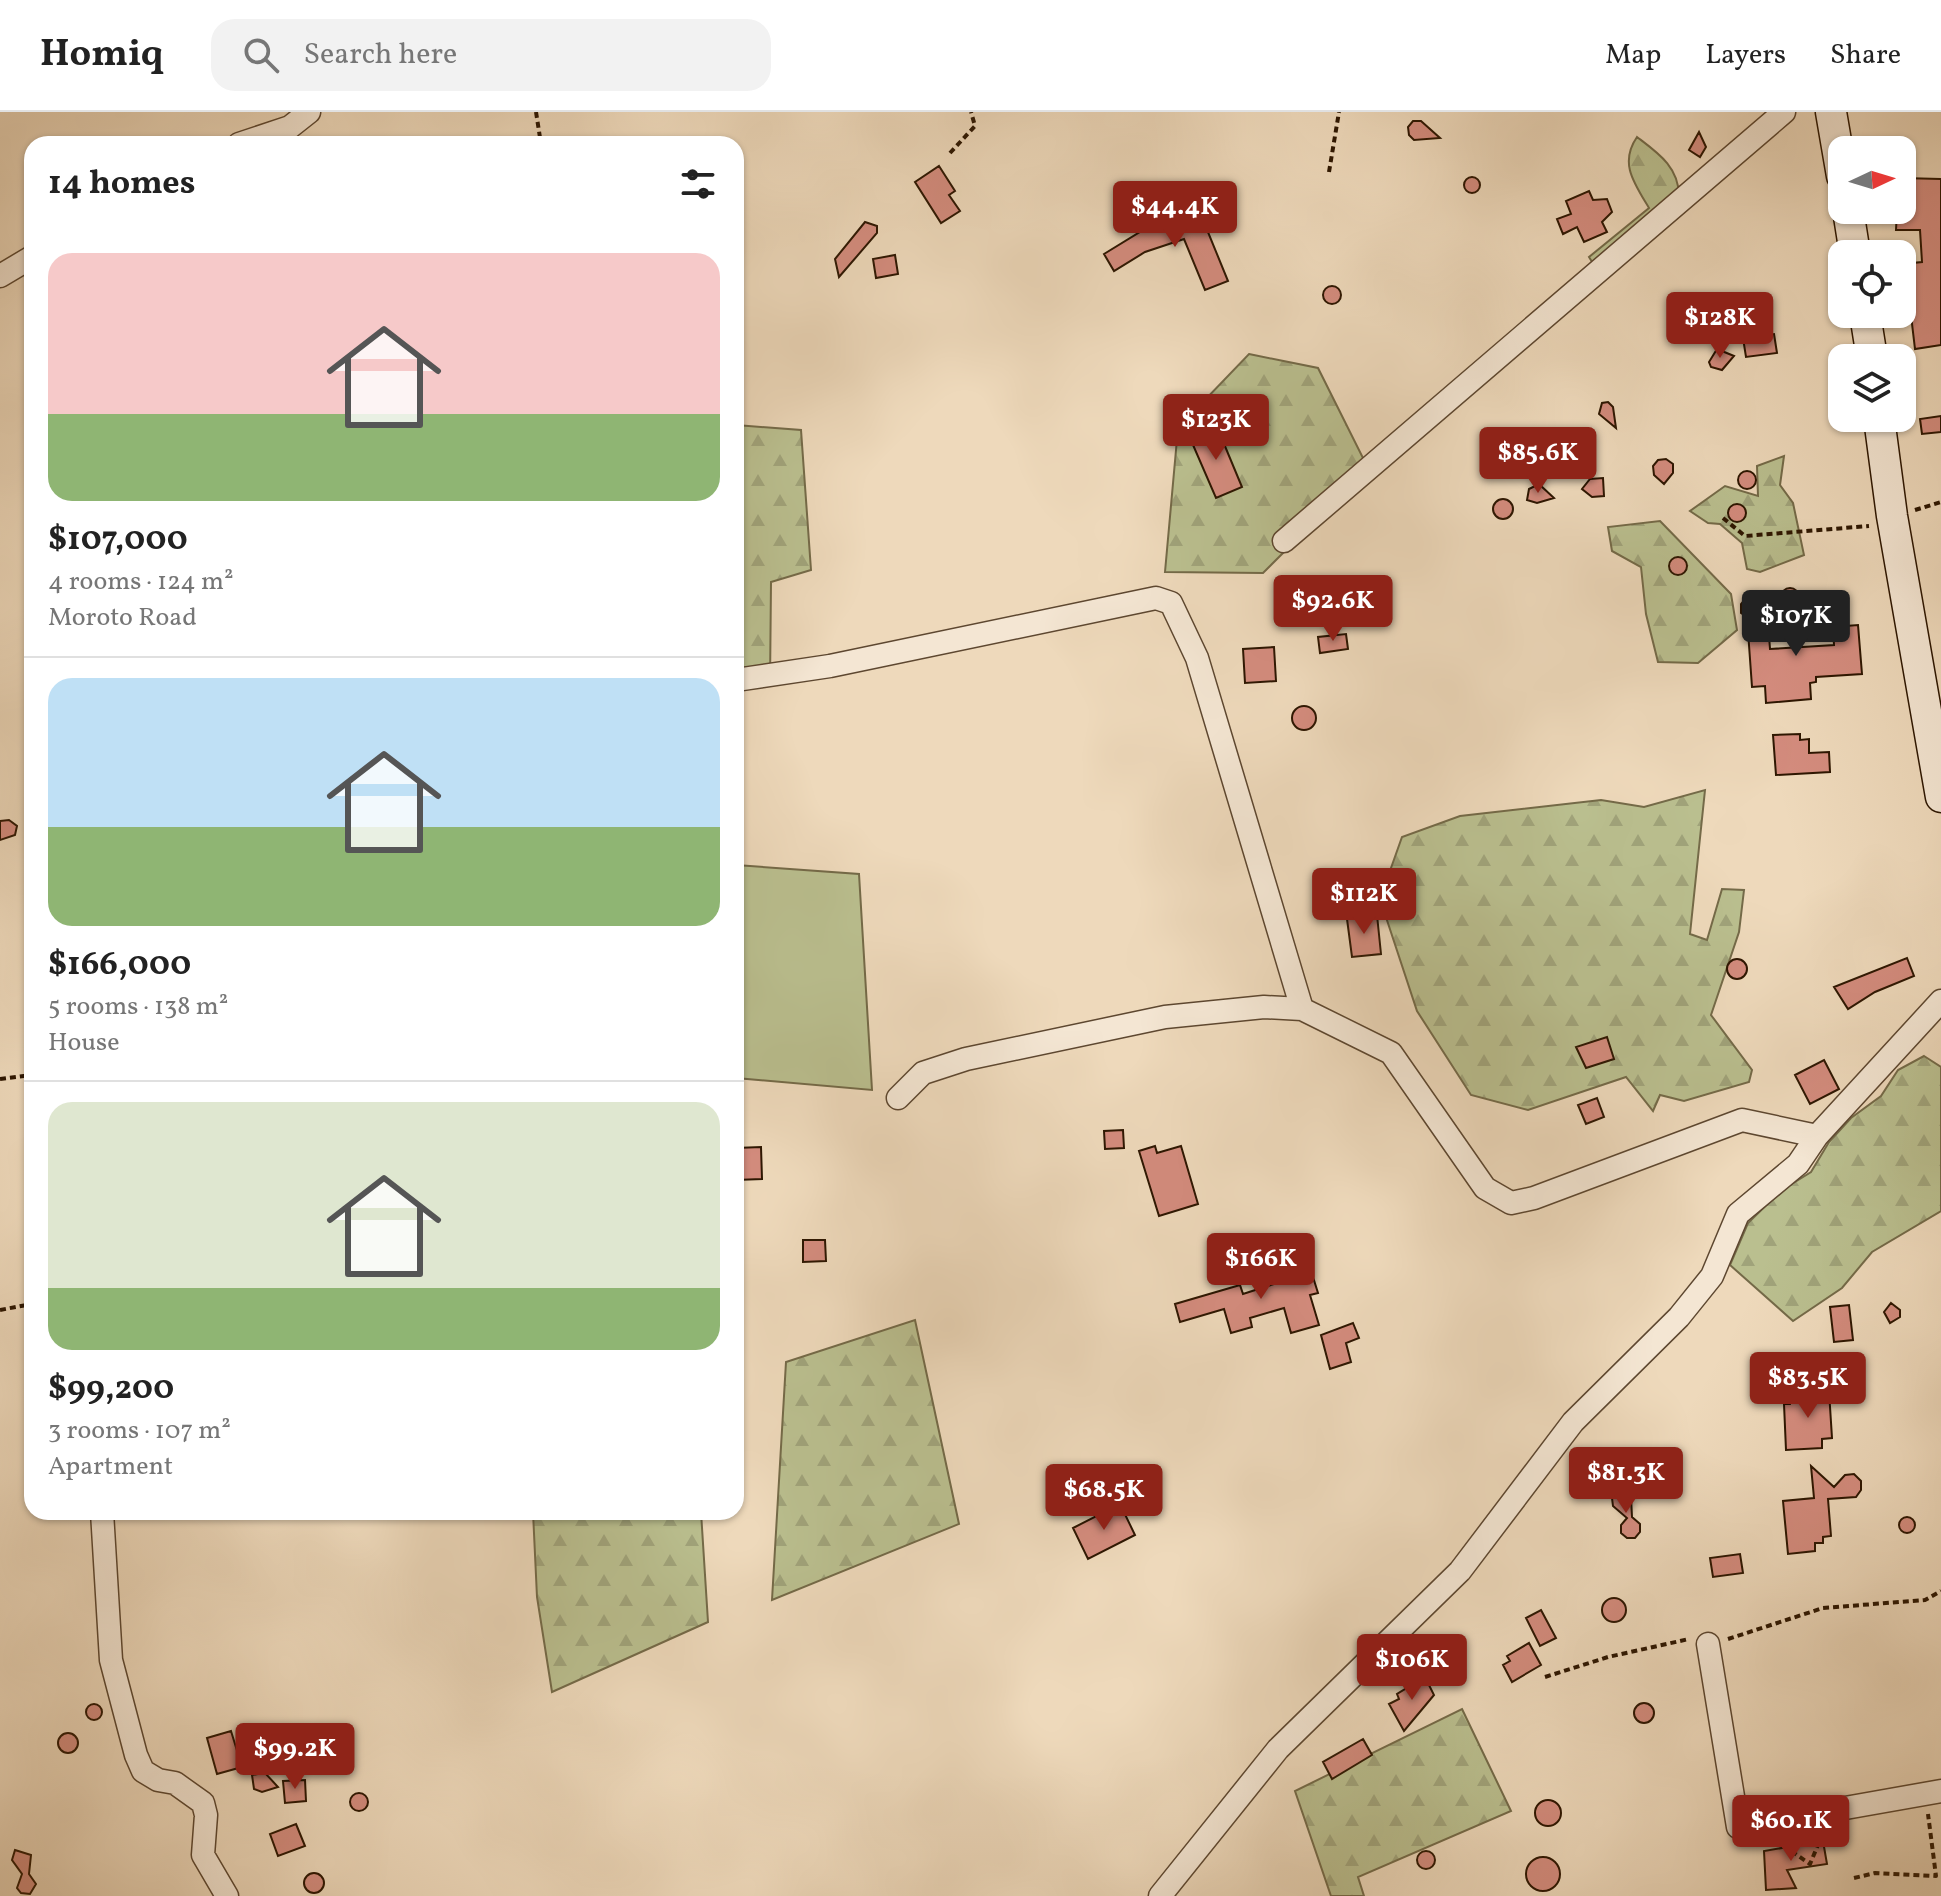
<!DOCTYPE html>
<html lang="en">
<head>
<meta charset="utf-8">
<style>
  :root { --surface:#fff; --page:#f2f2f2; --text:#222; --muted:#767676; --line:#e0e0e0; --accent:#8f2418 }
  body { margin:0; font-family:Vollkorn,serif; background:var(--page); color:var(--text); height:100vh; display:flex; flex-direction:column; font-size:30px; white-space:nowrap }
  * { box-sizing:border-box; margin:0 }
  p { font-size:26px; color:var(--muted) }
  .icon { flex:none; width:44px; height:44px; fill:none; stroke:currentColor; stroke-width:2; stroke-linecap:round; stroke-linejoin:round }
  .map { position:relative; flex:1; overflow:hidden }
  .side { position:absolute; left:24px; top:24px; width:720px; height:1384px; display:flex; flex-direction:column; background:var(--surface); border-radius:24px; box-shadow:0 2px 6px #0004 }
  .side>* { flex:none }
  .needle { width:52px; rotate:86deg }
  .fabs { position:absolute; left:1828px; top:24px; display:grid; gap:16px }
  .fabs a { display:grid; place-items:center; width:88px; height:88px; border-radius:16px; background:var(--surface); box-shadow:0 2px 6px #0004; font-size:40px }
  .price { position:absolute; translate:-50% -68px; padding:0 18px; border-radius:8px; background:var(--accent); color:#fff; font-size:26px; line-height:52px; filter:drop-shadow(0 2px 4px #0008) }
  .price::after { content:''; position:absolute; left:50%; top:48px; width:24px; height:18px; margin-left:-12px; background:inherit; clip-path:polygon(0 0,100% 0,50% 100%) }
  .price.current { background:#222; color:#fff }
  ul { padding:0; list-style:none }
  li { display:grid; align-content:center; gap:16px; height:424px; padding:0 24px }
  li+li { border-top:2px solid var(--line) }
  li span { display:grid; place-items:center; height:248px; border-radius:24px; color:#555 }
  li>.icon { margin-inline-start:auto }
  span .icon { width:144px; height:144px; fill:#fffc; stroke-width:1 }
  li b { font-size:34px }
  h2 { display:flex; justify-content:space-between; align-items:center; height:96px; padding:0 24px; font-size:34px }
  header { display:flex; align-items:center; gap:48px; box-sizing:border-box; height:112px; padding:0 40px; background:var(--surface); border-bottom:2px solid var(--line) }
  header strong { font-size:38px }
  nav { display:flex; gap:44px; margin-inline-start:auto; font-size:28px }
  .search { width:560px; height:72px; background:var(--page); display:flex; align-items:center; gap:20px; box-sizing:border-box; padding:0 28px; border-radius:24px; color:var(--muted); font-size:30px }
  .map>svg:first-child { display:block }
</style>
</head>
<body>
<header>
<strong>Homiq</strong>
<div class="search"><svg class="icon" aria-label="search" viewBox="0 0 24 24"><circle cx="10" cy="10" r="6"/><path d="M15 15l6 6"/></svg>Search here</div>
<nav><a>Map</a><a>Layers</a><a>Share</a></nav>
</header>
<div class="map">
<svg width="1941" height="1784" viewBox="0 0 1941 1784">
  <defs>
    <pattern id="forest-firs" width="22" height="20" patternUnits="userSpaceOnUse" patternTransform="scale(2)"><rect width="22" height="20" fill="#babf8f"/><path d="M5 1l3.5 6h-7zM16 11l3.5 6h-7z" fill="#a0a37a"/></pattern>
  </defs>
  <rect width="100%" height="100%" fill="#eed9bb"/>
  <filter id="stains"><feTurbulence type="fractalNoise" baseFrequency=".0025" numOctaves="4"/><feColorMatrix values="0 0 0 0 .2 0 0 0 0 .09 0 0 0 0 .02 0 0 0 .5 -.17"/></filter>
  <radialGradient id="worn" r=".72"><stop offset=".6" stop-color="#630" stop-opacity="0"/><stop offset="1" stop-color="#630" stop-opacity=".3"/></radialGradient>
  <path fill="#babf8f" stroke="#746a48" stroke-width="2" d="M736,753l123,9 13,216 -136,-12z"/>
  <path fill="url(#forest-firs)" stroke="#746a48" stroke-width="2" d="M1637,25c21,16 42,30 42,59l-82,74 -8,-13 60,-49c-15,-25 -30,-45 -12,-71z
    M1249,242l69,14 50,100 -105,105 -98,-1 13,-144z
    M736,313l65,5 10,140 -40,12 -1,103h-34z
    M1784,344l-4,29 13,18 11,52 -44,17 -13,-3 -5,-26 -22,-19 -12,-1 -18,-12 35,-25 33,10 -1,-30z
    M1660,409l71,73 6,36 -39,33 -40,-1 -12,-48 -5,-47 -29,-16 -4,-24z
    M1705,678l-15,144 17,6 15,-51 22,1 -5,42 -28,83 41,55 -3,12 -65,19 -24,-6 -7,16 -27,-34 -98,33 -57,-15 -54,-84 -37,-112 22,-62 58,-21 141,-16 43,7z
    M1924,944l17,11v144l-69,41 -30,36 -49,33 -63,-56 18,-42 34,-33 29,-18 18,-30 22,-24 30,-22 17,-26z
    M915,1208l44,204 -187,76 14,-238z
    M533,1400h168l7,110 -156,70 -15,-95z
    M1462,1597l49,102 -153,66 6,19h-33l-36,-105z"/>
  <path fill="#d48c7e" stroke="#2d1601" stroke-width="2" d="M1413,9h8l19,17 -26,2 -5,-5 -1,-8z
    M1699,20l7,15 -6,10 -11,-7z
    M939,54l16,25 -6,4 11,16 -19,12 -26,-41z
    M1464 73a8 8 0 1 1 16 0a8 8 0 1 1-16 0Z
    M1902,66l39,1v166l-26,4 -7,-59 -6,1v-27l20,-2 -2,-32h-24l1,-20h5z
    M1589,79l4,9 14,-1 5,13 -10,10 5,10 -23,10 -7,-15 -14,7 -6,-15 14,-5 -5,-13z
    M1201,103l27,66 -23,9 -21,-51 -39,13 -31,19 -10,-17 36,-22 23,-8 3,6z
    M865,110l12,4v7l-38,44 -4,-18z
    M895,143l3,19 -22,4 -3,-19z
    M1323 183a9 9 0 1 1 18 0a9 9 0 1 1-18 0Z
    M1774,222l3,19 -31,4 -3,-19z
    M1717,237l17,7 -12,14 -11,-3 -2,-5z
    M1608,290l5,5 3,21 -17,-14 3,-11z
    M1941,304v16l-19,2 -2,-15z
    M1217,315l25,60 -26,11 -26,-60z
    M1666,347l7,5v9l-9,11 -10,-9 -1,-9 5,-6z
    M1738 368a9 9 0 1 1 18 0a9 9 0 1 1-18 0Z
    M1603,366l1,18 -12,1 -10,-8 8,-10z
    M1537,373l4,1 13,12 -17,5 -10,-3 2,-11z
    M1493 397a10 10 0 1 1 20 0a10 10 0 1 1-20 0Z
    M1728 401a9 9 0 1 1 18 0a9 9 0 1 1-18 0Z
    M1669 454a9 9 0 1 1 18 0a9 9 0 1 1-18 0Z
    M1781 485a9 9 0 1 1 18 0a9 9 0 1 1-18 0Z
    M1754,485l13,11 3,41 64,-4 -1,-18 25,-2 4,49 -46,3v5l-6,1 1,16 -45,4 -1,-17 -13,1 -5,-70 -6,-4v-9l5,-6z
    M1346,522l2,15 -28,4 -2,-16z
    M1274,535l2,34 -31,2 -2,-34z
    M1292 606a12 12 0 1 1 24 0a12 12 0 1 1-24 0Z
    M1800,622v6l9,-1v14l20,-1 1,20 -54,3 -3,-40z
    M9,708l8,6 -2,9 -15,5v-19z
    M1377,803l4,39 -29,3 -5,-38z
    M1907,846l7,18 -39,16 -27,17 -14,-22z
    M1727 857a10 10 0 1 1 20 0a10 10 0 1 1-20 0Z
    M1607,925l7,22 -28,9 -10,-21z
    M1824,948l15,29 -29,15 -15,-29z
    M1597,986l7,19 -18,7 -8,-19z
    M1123,1018l1,18 -19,1 -1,-18z
    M1155,1034l2,7 24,-7 17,58 -39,12 -20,-65z
    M761,1035l1,32 -26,1v-32z
    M803,1128h22l1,21 -23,1z
    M1308,1149l10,32 -8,2 9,30 -28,8 -7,-25 -34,10 2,9 -21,6 -7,-24 -44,13 -5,-18 65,-19 3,9 34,-11 -3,-11z
    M1891,1191l9,7v7l-10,6 -6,-11z
    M1849,1193l4,35 -19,2 -4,-35z
    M1353,1211l6,15 -13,5 5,19 -21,7 -9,-34z
    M1829,1279l3,47 -10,1v9l-36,2 -2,-46h6l3,-11z
    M1811,1354l23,21 11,-12 9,-1 7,7v9l-5,7 -28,2 3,37 -8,1v6h-8v8l-27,3 -5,-53 31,-3z
    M1657 1369a11 11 0 1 1 22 0a11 11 0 1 1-22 0Z
    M1617,1380h8l6,5 1,20 8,7v8l-5,6h-8l-6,-5v-8l6,-7 -14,-12 -1,-8z
    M1120,1392l15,31 -47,24 -15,-31z
    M1899 1413a8 8 0 1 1 16 0a8 8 0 1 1-16 0Z
    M1740,1442l3,19 -30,4 -3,-19z
    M1602 1498a12 12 0 1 1 24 0a12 12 0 1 1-24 0Z
    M1541,1498l15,28 -16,8 -14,-28z
    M1529,1531l12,22 -29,17 -9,-17 7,-4 -3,-5z
    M1425,1565l9,18 -30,36 -15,-27 10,-5 -2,-5z
    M1634 1601a10 10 0 1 1 20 0a10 10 0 1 1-20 0Z
    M86 1600a8 8 0 1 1 16 0a8 8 0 1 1-16 0Z
    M231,1619l11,36 -25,7 -10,-36z
    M58 1631a10 10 0 1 1 20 0a10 10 0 1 1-20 0Z
    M1363,1627l9,16 -40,24 -9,-17z
    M263,1661l3,1 12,13 -16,5 -8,-3 -2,-14z
    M305,1668l1,21 -21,2 -2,-22z
    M350 1690a9 9 0 1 1 18 0a9 9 0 1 1-18 0Z
    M1535 1701a13 13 0 1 1 26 0a13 13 0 1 1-26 0Z
    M296,1712l9,22 -27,10 -8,-22z
    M1823,1729l4,23 -40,6 9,18 -30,2 -2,-39z
    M15,1738l16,5 -2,19 7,10 -6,10 -9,-1 -4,-5 5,-14 -10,-14z
    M1417 1748a9 9 0 1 1 18 0a9 9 0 1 1-18 0Z
    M1526 1762a17 17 0 1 1 34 0a17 17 0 1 1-34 0Z
    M304 1771a10 10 0 1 1 20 0a10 10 0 1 1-20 0Z"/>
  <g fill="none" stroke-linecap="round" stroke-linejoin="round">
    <g stroke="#5d4730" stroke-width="25">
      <path id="minor" d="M239,32l51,-17 19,-15
        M0,164l32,-19
        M1284,429l500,-429
        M736,568l94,-14 326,-68 15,5 26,55 105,351
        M898,986l25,-25 43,-14 199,-42 99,-10 38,2 89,44 94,135 26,15 23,-5 208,-78 75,16
        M102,1400l9,148 25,95 7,16 15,9 17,3 28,20 3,12 -3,40 24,41
        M1708,1532l30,183 203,-36
        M1160,1784l118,-147 182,-178 113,-149 106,-105 33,-41 26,-62 60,-50 19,-28 124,-135"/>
    </g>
    <g stroke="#2d1601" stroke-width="33">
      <path id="secondary" d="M1831,0l11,64
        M1848,98l7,44
        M1865,202l7,44
        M1879,306l13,98 49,281"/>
    </g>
    <path stroke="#2d1601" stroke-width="4" stroke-dasharray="6 4" stroke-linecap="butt" d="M536,0l5,32
      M950,41l25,-27 -4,-14
      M1329,60l10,-60
      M1915,398l26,-8
      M1723,406l22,18 124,-10
      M0,967l32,-4
      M0,1198l32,-6
      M1728,1527l95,-31 102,-8 16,-9
      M1545,1565l63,-20 81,-18
      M1775,1728l35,24 13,-31
      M1854,1766l21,-5 61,3 -8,-62"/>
    <use href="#minor" stroke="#f4e6d3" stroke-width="22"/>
    <use href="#secondary" stroke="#f4e6d3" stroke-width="30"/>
  </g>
  <rect width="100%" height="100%" filter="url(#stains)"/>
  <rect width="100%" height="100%" fill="url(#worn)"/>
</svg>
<div class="fabs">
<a><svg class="needle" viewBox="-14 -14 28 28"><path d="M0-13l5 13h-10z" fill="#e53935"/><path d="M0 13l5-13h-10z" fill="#767676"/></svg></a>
<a><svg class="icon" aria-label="locate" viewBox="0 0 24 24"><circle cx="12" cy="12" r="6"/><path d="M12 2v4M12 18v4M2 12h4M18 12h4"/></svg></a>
<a><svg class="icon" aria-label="layers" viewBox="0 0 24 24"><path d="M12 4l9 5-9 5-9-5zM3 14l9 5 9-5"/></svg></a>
</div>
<b class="price" style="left:1175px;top:137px">$44.4K</b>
<b class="price" style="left:1720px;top:248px">$128K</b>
<b class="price" style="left:1216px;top:350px">$123K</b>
<b class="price" style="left:1538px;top:383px">$85.6K</b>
<b class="price" style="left:1333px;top:531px">$92.6K</b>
<b class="price current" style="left:1796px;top:546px">$107K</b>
<b class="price" style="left:1364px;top:824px">$112K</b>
<b class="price" style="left:1261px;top:1189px">$166K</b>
<b class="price" style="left:1808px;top:1308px">$83.5K</b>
<b class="price" style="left:1626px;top:1403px">$81.3K</b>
<b class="price" style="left:1104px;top:1420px">$68.5K</b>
<b class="price" style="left:1412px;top:1590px">$106K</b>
<b class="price" style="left:295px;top:1679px">$99.2K</b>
<b class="price" style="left:1791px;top:1751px">$60.1K</b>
<section class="side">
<h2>14 homes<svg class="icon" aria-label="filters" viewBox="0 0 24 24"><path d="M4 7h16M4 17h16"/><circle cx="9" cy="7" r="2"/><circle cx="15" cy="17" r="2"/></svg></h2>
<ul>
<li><span style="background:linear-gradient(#f6c9c9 65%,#8fb573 0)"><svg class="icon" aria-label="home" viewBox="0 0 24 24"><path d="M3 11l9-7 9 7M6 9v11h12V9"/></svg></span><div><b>$107,000</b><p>4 rooms · 124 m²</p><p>Moroto Road</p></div></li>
<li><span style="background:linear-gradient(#bfe0f5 60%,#8fb573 0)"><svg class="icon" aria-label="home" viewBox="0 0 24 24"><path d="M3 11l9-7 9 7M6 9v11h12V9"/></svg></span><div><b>$166,000</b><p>5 rooms · 138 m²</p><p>House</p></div></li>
<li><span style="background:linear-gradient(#dfe7d0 75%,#8fb573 0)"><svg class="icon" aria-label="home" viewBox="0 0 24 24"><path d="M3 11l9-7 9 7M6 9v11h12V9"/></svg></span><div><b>$99,200</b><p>3 rooms · 107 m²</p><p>Apartment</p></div></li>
</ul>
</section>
</div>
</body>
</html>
